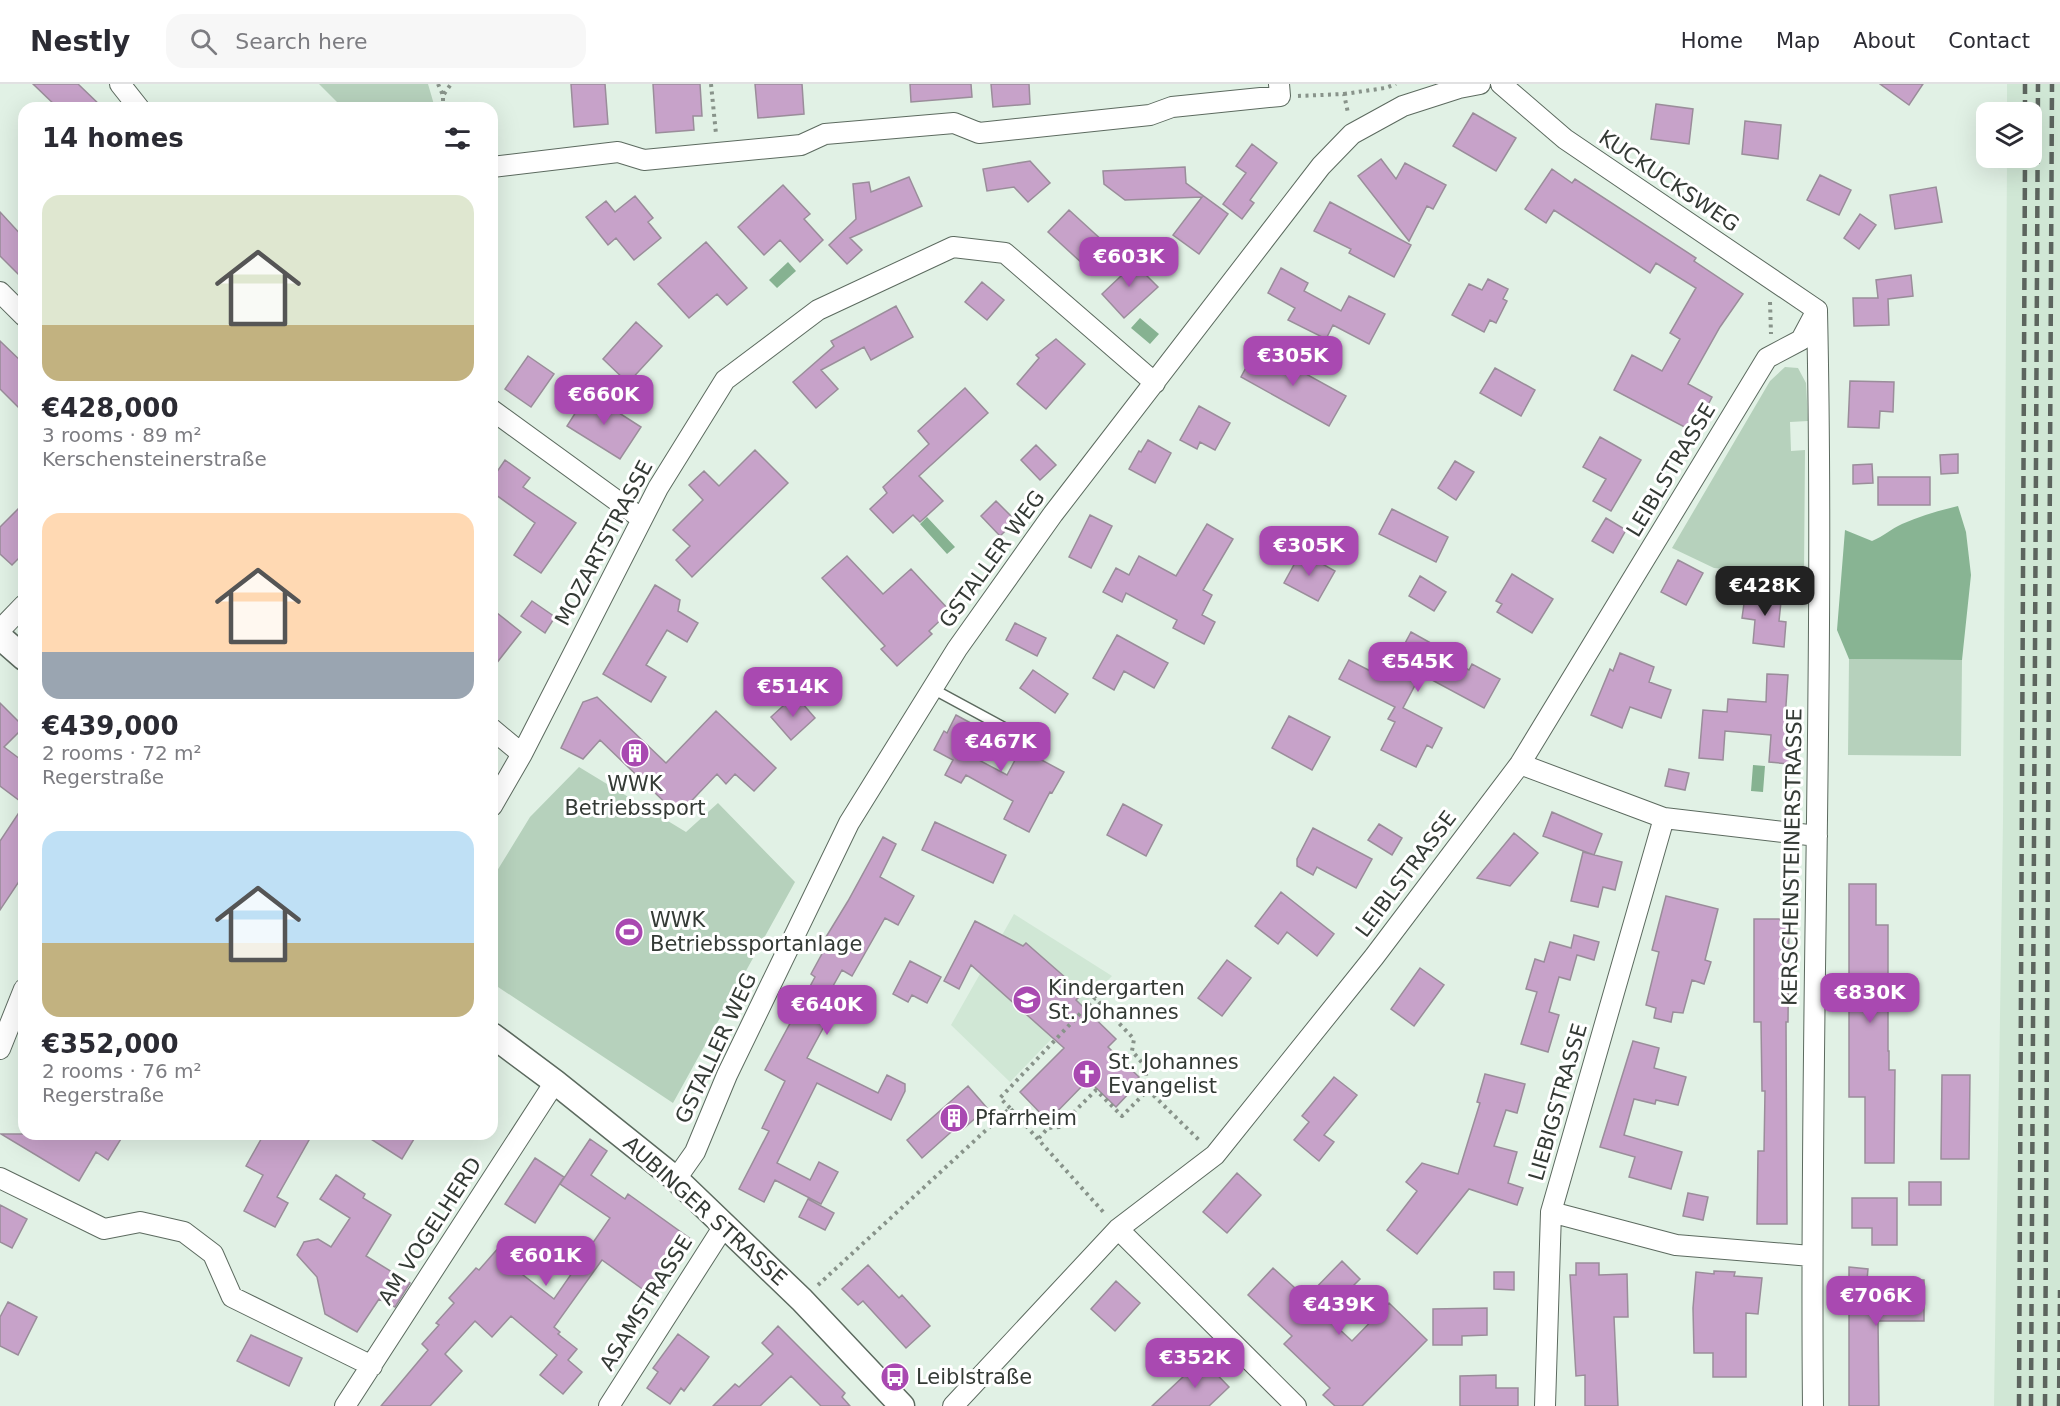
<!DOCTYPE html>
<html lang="en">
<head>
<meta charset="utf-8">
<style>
  :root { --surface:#fff; --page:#f7f7f7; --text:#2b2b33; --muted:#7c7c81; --line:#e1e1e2; --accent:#a949b1 }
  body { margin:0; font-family:"DejaVu Sans",sans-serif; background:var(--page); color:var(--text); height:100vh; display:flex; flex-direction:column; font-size:22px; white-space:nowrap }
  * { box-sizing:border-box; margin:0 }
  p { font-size:20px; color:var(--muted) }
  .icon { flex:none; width:33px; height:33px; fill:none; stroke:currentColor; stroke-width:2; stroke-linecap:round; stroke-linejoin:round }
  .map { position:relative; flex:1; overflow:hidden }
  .details { position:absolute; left:18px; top:18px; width:480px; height:1038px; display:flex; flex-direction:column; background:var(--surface); border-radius:18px; box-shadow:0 6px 24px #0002 }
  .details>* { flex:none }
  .buttons { position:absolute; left:1976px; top:18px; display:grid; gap:12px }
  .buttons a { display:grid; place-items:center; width:66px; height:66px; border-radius:12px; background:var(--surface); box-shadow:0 6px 24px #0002; font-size:30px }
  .price { position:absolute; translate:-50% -51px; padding:0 14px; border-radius:12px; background:var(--accent); color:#fff; font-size:20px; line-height:39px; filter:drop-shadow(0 2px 3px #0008) }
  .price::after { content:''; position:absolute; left:50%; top:36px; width:18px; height:14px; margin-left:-9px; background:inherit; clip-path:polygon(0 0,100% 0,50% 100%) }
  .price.on { background:#222; color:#fff }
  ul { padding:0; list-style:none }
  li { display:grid; align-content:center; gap:12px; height:318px; padding:0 24px }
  li span { display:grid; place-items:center; height:186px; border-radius:18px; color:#555 }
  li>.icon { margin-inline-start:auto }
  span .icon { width:108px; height:108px; fill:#fffc; stroke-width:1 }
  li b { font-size:26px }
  h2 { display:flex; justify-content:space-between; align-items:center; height:72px; padding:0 24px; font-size:26px }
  header { display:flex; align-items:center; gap:36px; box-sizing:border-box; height:84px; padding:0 30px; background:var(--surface); border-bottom:2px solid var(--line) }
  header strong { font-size:28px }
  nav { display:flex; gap:33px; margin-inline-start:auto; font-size:21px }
  .search { width:420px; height:54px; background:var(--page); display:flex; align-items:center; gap:15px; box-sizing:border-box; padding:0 21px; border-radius:18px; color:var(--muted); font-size:22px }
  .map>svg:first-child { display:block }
</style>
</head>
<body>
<header>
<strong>Nestly</strong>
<div class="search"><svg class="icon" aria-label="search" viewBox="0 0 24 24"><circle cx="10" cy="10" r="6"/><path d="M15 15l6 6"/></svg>Search here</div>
<nav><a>Home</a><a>Map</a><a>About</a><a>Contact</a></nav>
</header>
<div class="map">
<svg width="2060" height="1322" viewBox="0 0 2060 1322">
  <rect width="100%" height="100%" fill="#e1f1e5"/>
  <path fill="#d0e7d5" d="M2007,0h53v1322h-66l9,-585 4,-663h24v-46h-24z
    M1014,830l98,62 -102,106 -59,-57z"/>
  <path fill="#b6d1bc" d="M319,0h109l7,24h-92z
    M1785,283l13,1 8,15 2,38 -18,1 1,29 14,-1 -1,126 -90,-8 -42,-20 98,-167z
    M1849,575l113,1 -1,96 -113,-1z
    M579,683l107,65 32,-29 77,79 -122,221 -181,-120v-104l38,-62z"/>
  <path fill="#88b493" d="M1958,422l8,26 5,43 -9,85 -113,-1 -12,-29 8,-100 27,11c12,-5 19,-12 30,-17 18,-8 36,-13 56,-18z"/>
  <path fill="#86b291" d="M788,178l8,9 -19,17 -8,-8z
    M1140,234l19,16 -9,10 -19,-16z
    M927,433l28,30 -8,7 -27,-30z
    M1753,681l12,1 -2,26 -12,-1z"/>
  <path fill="#c7a2c9" stroke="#9a8d9a" stroke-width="1.5" d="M33,0h45l25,24h-45z
    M571,0h34l3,40 -34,3z
    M653,0h47l2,32h-9l1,14 -38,3z
    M755,0h47l2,30 -46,4z
    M910,0h61l1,13 -61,5z
    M991,0h38l1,20 -37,3z
    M1880,0h43l-14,21z
    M1656,20l37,5 -4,35 -38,-5z
    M1473,29l43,25 -20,33 -43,-25z
    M1745,37l36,4 -3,34 -36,-5z
    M1252,60l25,19 -27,37 4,3 -12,16 -19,-15 23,-31 -10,-7z
    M1381,75l15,20 9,-16 41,22 -13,24 -6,-3 -18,35 -51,-65z
    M1030,77l20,22 -22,19 -14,-15 -27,4 -4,-22z
    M1185,83l1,16 42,31 -29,40 -26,-19 29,-38 -77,3 -21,-16 -1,-13z
    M1552,85l20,14 3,-4 121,79 -2,3 49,33 -23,33 -32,57 24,13 -18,35 -80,-42 18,-35 30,16 18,-32 -10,-6 26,-45 -40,-25 -6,10 -96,-63 -8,13 -21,-14z
    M1820,91l31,15 -12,25 -32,-15z
    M909,93l13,29 -72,32 12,12 -15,14 -18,-19 27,-26 -3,-35 16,-2 2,10z
    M783,101l27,29 -6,5 19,21 -23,22 -20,-22 -16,15 -26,-28z
    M1936,103l6,35 -47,7 -5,-34z
    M635,112l18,22 -5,4 13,16 -27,22 -18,-22 -8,7 -22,-28 20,-16 9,11z
    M1330,118l81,43 -17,32 -45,-24 2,-4 -37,-18z
    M1069,126l35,32 -20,23 -36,-33z
    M0,128l24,26v42l-24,-24z
    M1860,130l16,11 -17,24 -15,-11z
    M706,158l41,46 -20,17 -10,-11 -28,24 -31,-34z
    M1127,172l31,31 -34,31 -22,-24 20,-19 -7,-8z
    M1281,184l27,15 -4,8 37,20 8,-15 36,18 -16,30 -36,-19 -7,14 -38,-19 7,-12 -27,-15z
    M1911,191l2,21 -25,3 1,26 -35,1 -1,-28h25l-2,-18z
    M1488,195l20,10 -5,10 4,2 -11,22 -6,-3 -6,12 -32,-17 17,-31 13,6z
    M982,198l22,18 -17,20 -22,-18z
    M896,222l17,31 -42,23 -7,-13 -43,23 17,19 -22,19 -23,-26 41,-36 -3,-5z
    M636,238l26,24 -34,37 -25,-24z
    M1056,255l29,25 -39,45 -29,-25 22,-26 -3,-3z
    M0,257l24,23v49l-24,-24z
    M1257,263l89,49 -17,30 -88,-49z
    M528,272l26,18 -23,33 -26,-18z
    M1495,284l40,22 -14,26 -41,-23z
    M1850,297l44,1 -1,30 -13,-1 -1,17 -31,-1z
    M965,304l23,25 -69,63 24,25 -23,21 -7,-7 -20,18 -23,-24 17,-16 -4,-6 46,-43 -11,-13z
    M588,309l53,34 -21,32 -53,-33z
    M1199,322l31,17 -15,27 -15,-8 -3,7 -17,-9z
    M1600,353l41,23 -30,51 -18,-10 13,-22 -23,-12z
    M1148,356l23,13 -16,30 -26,-14 10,-18 2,1z
    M1036,361l20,20 -16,15 -19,-20z
    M755,366l33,33 -96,94 -16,-17 14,-14 -17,-16 30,-30 -14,-15 15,-14 15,15z
    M1958,370v19l-17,1 -1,-19z
    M505,376l25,18 -7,9 53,36 -35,50 -27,-18 21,-32 -43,-31v-13z
    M1455,377l19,11 -18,28 -18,-12z
    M1872,380l1,19 -20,1v-19z
    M1878,393h52v28h-52z
    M996,417l20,20 -16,15 -19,-20z
    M24,419v50l-12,12 -12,-11v-27z
    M1392,425l56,28 -12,25 -57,-28z
    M1090,431l22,11 -21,42 -22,-11z
    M1606,434l20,12 -13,23 -21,-12z
    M1207,440l26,15 -30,51 9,5 -10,20 13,7 -11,22 -31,-16 4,-8 -51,-27 -4,9 -19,-10 13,-24 13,7 10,-19 37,20z
    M1301,468l34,19 -17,30 -34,-18z
    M847,472l36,38 28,-25 39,42 -21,20 3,3 -35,32 -16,-17 4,-3 -63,-68z
    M1678,476l25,13 -17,32 -25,-13z
    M1512,490l41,25 -21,34 -35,-21 5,-8 -6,-3z
    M1420,492l26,16 -12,19 -25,-15z
    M655,501l25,15 -2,11 20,12 -11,19 -20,-12 -21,35 20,12 -15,25 -48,-28z
    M1746,505l36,3 -3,29 7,1 -2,25 -31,-4 2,-23 -13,-2z
    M532,517l23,16 -10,16 -24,-17z
    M492,525l29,23 -29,37z
    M1015,539l31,15 -9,18 -31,-16z
    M1411,548l27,15 -3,5 18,9 16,9 3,-6 28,15 -16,29 -63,-34 -18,34 39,20 -10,20 -5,-3 -11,22 -35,-17 14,-28 -7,-3 7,-12 -56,-28 10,-19 37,19z
    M1117,551l51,28 -14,25 -30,-17 -10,19 -21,-12z
    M1620,569l34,14 -5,15 22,8 -10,28 -31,-11 -8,21 -31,-13 19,-46 3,2z
    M1033,586l35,24 -13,19 -35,-25z
    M1767,590l21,1 -3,45 8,1 -4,43 -20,-2 2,-27 -46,-4 -2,29 -24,-2 4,-48 24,2 1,-13 38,3z
    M795,611l20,23 -24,22 -20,-23z
    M597,613l69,66 50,-52 60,57 -22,23 -19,-17 -9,10 -9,-10 -39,41 -78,-75 -17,19 -22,-11 22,-46z
    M0,619l24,24 -20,20 20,15v42l-24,-18z
    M956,631l26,14 -10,17 7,3 -4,9 32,17 14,-26 43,23 -12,21 -2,-1 -21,40 -25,-13 9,-18 -47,-26 -5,8 -16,-8 8,-15 -19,-10 10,-19 3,2z
    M1289,632l41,21 -18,33 -40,-22z
    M1669,685l20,4 -4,17 -20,-4z
    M1123,720l39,21 -16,31 -39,-21z
    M24,721v69l-24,36v-69z
    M1552,728l50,22 -8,21 -51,-19z
    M935,738l71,33 -13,28 -71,-33z
    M1379,740l23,14 -10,17 -24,-15z
    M1313,744l59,31 -16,29 -39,-21 -4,8 -16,-9v-7z
    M1514,749l24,20 -28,33 -33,-8z
    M883,753l13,7 -16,33 34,19 -16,29 -13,-7 -33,58 -10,-6 -24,43 10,6 -21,39 71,35 9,-18 18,9v7l-14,29 -74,-37 -40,80 33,17 9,-18 19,10 -17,32 -46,-24 -11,22 -25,-13 30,-58 -7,-3 23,-47 -20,-11 50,-93 -4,-3 19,-35 -4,-2 22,-36z
    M1583,768l39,10 -7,28 -12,-3 -5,20 -27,-6z
    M1849,800h27v41h12v126h1v19h6l-1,93h-29v-66h-16z
    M1281,808l53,42 -17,22 -30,-24 -9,12 -23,-18z
    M1666,812l52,13 -13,51 6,2 -7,22 -12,-4 -9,33 -10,-1 -2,10 -17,-4 2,-10 -10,-3 13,-53 -7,-2z
    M1754,835h35l-1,103h-2l1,202h-30l1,-73h6l1,-60h-3l-1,-69h-7z
    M975,837l48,25 3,-3 57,50 -7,7 40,39 -8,8 31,30 -10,10 3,3 -16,17 -28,-27 -40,41 -28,-29 44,-44 -93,-83 -12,24 -15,-8z
    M1574,851l25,7 -5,18 -17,-5 -7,25 -11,-3 -10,35 10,3 -11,37 -27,-8 16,-52 -11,-3 9,-30 9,3 6,-20 21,6z
    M1227,876l24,18 -29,38 -24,-18z
    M910,877l31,16 -14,26 -15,-8 -4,7 -15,-8z
    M1420,884l24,17 -30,41 -23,-17z
    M1633,957l26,7 -5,20 32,9 -8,28 -22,-5 -1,4 -21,-5 -10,36 58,17 -11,37 -42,-12 6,-20 -35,-10z
    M1485,990l40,10 -8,29 -11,-3 -12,36 23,6 -9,31 15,5 -6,17 -48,-16 -52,65 -30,-24 30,-39 -11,-9 16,-19 36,11 22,-71 -3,-1z
    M1942,991h28l-1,84h-28z
    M1334,993l23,18 -33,40 10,7 -15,19 -25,-21 15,-18 -7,-6z
    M968,1002l19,22 -24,21 -4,-4 -37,33 -15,-18z
    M1,1050h123l-16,26 -12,-8 -17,29z
    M264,1050h34l11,6 -32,57 11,6 -13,24 -31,-16 19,-36 -17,-9z
    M363,1050h54l-15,25z
    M590,1055l17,12 -16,24 34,24 3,-5 64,46 -25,34 -3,-2 -16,21 -46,-33 -48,67 6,5 -2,2 19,15 -9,11 14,12 -19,22 -23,-19 17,-20 -46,-39 -19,21 -17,-16 -30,33 17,17 -32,35h-49l47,-56 -6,-6 17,-19 -3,-2 18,-20 -5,-5 27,-30 3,2 21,-24 22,20 -4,5 36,28 56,-81 -50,-34z
    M535,1074l29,19 -29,46 -30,-19z
    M1237,1089l24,22 -34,38 -24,-21z
    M336,1091l29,19 -2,4 28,17 -25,41 44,27 -15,24 -16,-8 -22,33 -32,-18 -8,-37 -20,-22 7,-13 14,-3 13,8 19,-29 -30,-19z
    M1909,1098h32v23h-32z
    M1688,1109l20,4 -5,23 -20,-4z
    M1852,1114h45v47h-25v-17h-20z
    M808,1115l26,14 -9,17 -26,-13z
    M0,1121l27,14 -15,29 -12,-6z
    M1342,1177l18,18 -36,36 28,26 37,-38 38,37 -65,66h-27l-12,-11 7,-7 -46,-44 8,-8 -44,-41 25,-27 33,30z
    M1576,1179h23v12l28,-1 1,43h-14l4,89h-33v-31l-9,1 -6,-101h6z
    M868,1181l31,33 3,-3 28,31 -24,22 -43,-47 -5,4 -16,-16z
    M1849,1183l19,2 -1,11h57v41h-46l1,85h-30z
    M1714,1187l21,1 -1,4 28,2 -4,36 -12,-1v64h-33v-24h-19l-1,-45 3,-36 18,2z
    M1494,1188h20v18l-20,-1z
    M1116,1197l24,22 -25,28 -24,-22z
    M8,1218l29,15 -19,38 -18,-9v-29z
    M1487,1224v27l-25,1v9h-29v-36z
    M778,1242l67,67 -3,4 8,9h-29l-30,-30 -31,30h-47l22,-22 4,3 34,-33 -11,-11z
    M678,1250l31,23 -25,34 -3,-3 -11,16 -23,-16 11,-16 -5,-4z
    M251,1251l51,23 -13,28 -52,-25z
    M1202,1275l27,28 -20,19h-57z
    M1496,1291v13h22v18h-58v-30z"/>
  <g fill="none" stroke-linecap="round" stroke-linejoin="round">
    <g stroke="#5c6a5f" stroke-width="12">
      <path id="service" d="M933,605l72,39"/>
    </g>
    <g stroke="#5c6a5f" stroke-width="22">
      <path id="minor" d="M120,0l19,24
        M1501,0l64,55 252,171
        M492,83l126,-15 26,8 157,-15 24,-11 129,-11 25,10 171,-18 22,-8 108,-11 -1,-12
        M0,208l24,24
        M492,326l150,109
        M0,546l24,-25
        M492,645l30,25
        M1520,680l144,54 153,18
        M492,722l30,-52 136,-266 67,-108 93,-70 135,-63 52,6 150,130
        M0,965l24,-60
        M0,1094l104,51 36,-7 44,10 29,22 19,43 140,69
        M676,1095l19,-27 32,-77 122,-252 108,-174 96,-135 268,-348 31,-32 51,-28 56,-18 21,-4
        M1551,1128l125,33 135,11
        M1118,1145l178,177
        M345,1322l210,-324
        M609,1322l115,-180
        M953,1322l165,-177 97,-74 159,-198 146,-193 247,-406 34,-18 16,-30
        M1545,1322l6,-194 113,-394
        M1813,1322c-4,-365 12,-730 4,-1095"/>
    </g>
    <g stroke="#5c6a5f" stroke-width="27">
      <path id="tertiary" d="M0,553l24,21
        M492,951l63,47 121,97 126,121 100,106"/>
    </g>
    <path stroke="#88938a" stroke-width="4" stroke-dasharray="3 4.5" stroke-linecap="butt" d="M438,0l5,11v13
      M711,0l5,50
      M444,10l7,-10
      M1344,10l41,-6 11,-4
      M1298,12l46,-2 4,19
      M1770,218l1,32
      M1148,1006l53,52
      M1010,1024l-10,-10 95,-100 39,41 -2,12 13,15 3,24 -26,26 -26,-26 -37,37 -11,1 -9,10
      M818,1201l192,-177 96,107"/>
    <use href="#service" stroke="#fff" stroke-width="9"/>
    <use href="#minor" stroke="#fff" stroke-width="20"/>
    <use href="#tertiary" stroke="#fff" stroke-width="24"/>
    <path stroke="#5c645e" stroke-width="4.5" stroke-dasharray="12 6" stroke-linecap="butt" d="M2025,28v-28
      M2019,1322l6,-1248
      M2031,1322l7,-1322
      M2045,1322l7,-1322
      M2059,1322l1,-116"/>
  </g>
  <defs>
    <g id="building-disc" transform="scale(1.5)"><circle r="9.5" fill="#a949b1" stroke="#fff"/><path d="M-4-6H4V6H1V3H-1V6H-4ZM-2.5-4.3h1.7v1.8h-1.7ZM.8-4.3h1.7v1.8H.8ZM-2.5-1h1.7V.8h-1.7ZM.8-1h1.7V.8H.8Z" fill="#fff"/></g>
    <g id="stadium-disc" transform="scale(1.5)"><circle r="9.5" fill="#a949b1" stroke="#fff"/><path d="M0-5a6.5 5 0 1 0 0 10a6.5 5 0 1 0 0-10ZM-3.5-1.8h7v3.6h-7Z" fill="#fff"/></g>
    <g id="school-disc" transform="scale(1.5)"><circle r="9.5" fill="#a949b1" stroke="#fff"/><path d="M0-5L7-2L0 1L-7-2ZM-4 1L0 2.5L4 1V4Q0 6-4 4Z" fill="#fff"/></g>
    <g id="church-disc" transform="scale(1.5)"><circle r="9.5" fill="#a949b1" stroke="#fff"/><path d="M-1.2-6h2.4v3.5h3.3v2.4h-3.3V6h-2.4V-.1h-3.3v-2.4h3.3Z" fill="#fff"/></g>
    <g id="bus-disc" transform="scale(1.5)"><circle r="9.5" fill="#a949b1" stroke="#fff"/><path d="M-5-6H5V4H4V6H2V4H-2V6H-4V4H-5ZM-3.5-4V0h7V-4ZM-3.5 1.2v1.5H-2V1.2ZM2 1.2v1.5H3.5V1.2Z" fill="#fff"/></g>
  </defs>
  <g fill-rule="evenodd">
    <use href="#building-disc" x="635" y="669"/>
    <use href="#stadium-disc" x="629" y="848"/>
    <use href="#school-disc" x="1027" y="916"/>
    <use href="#church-disc" x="1087" y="990"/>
    <use href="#building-disc" x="954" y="1034"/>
    <use href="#bus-disc" x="895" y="1293"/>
  </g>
  <g text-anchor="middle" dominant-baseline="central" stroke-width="6" stroke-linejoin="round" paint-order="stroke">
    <g font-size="21" fill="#343a35" stroke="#fff">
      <text transform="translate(1669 97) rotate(34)">KUCKUCKSWEG</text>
      <text transform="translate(1671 386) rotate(-59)">LEIBLSTRASSE</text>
      <text transform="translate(604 459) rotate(-62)">MOZARTSTRASSE</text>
      <text transform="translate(992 475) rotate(-54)">GSTALLER WEG</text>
      <text transform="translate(1792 773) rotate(-89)">KERSCHENSTEINERSTRASSE</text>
      <text transform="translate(1406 790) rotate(-53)">LEIBLSTRASSE</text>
      <text transform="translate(716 964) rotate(-65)">GSTALLER WEG</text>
      <text transform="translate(1558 1018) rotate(-74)">LIEBIGSTRASSE</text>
      <text transform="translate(705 1127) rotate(42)">AUBINGER STRASSE</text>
      <text transform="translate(430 1147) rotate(-57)">AM VOGELHERD</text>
      <text transform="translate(646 1219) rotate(-58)">ASAMSTRASSE</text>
    </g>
    <g font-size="21" fill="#343a35" stroke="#fff" text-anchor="start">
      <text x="635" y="700" text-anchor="middle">WWK<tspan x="635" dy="24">Betriebssport</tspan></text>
      <text x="650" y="836">WWK<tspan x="650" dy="24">Betriebssportanlage</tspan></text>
      <text x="1048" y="904">Kindergarten<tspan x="1048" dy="24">St. Johannes</tspan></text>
      <text x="1108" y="978">St. Johannes<tspan x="1108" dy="24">Evangelist</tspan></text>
      <text x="975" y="1034">Pfarrheim</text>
      <text x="916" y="1293">Leiblstraße</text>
    </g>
  </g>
</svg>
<div class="buttons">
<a><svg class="icon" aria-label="layers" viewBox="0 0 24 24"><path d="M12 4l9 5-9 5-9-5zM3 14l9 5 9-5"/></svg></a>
</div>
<b class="price" style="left:1129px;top:204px">€603K</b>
<b class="price" style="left:1293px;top:303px">€305K</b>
<b class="price" style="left:604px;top:342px">€660K</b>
<b class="price" style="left:1309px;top:493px">€305K</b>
<b class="price on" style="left:1765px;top:533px">€428K</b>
<b class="price" style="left:1418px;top:609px">€545K</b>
<b class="price" style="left:793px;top:634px">€514K</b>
<b class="price" style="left:1001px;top:689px">€467K</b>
<b class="price" style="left:1870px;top:940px">€830K</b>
<b class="price" style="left:827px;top:952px">€640K</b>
<b class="price" style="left:546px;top:1203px">€601K</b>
<b class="price" style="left:1876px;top:1243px">€706K</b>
<b class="price" style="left:1339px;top:1252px">€439K</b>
<b class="price" style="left:1195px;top:1305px">€352K</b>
<section class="details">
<h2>14 homes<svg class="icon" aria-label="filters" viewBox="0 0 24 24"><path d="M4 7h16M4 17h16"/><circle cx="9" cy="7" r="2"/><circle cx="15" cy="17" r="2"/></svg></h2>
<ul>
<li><span style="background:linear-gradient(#dfe7d0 70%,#c2b280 0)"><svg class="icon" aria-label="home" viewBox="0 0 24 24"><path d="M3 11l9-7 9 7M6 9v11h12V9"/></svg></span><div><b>€428,000</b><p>3 rooms · 89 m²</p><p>Kerschensteinerstraße</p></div></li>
<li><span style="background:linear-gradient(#ffd9b3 75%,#9aa5b1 0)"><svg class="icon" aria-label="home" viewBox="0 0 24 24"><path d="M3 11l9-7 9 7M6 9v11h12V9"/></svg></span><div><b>€439,000</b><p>2 rooms · 72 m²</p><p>Regerstraße</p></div></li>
<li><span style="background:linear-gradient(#bfe0f5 60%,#c2b280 0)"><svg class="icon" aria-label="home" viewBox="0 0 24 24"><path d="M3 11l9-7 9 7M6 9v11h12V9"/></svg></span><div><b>€352,000</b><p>2 rooms · 76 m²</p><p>Regerstraße</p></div></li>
</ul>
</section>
</div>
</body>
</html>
